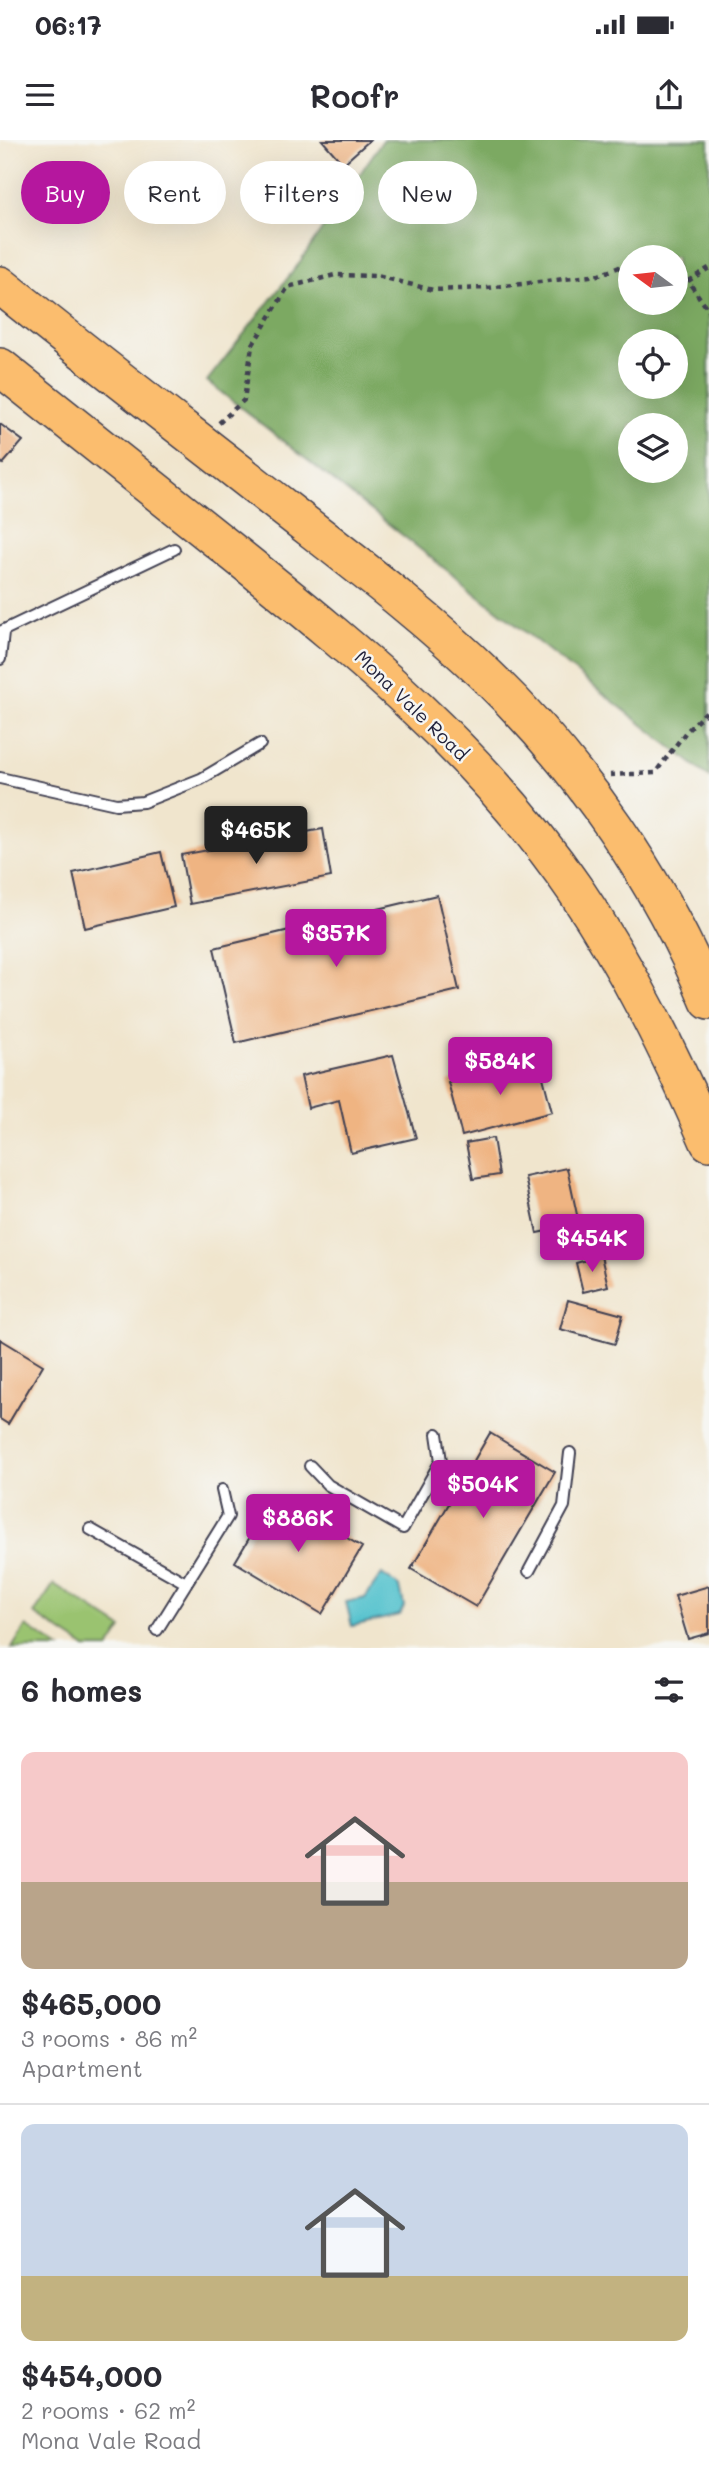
<!DOCTYPE html>
<html lang="en">
<head>
<meta charset="utf-8">
<style>
  :root { --surface:#fff; --page:#f7f7f7; --text:#2b2b33; --muted:#7c7c81; --line:#e1e1e2; --accent:#b5179e }
  body { margin:0; font-family:Mali,sans-serif; background:var(--page); color:var(--text); height:100vh; display:flex; flex-direction:column; font-size:26px; white-space:nowrap }
  * { box-sizing:border-box; margin:0 }
  p { font-size:23px; color:var(--muted) }
  .icon { flex:none; width:38px; height:38px; fill:none; stroke:currentColor; stroke-width:2; stroke-linecap:round; stroke-linejoin:round }
  .map { position:relative; height:1508px; overflow:hidden }
  .details { display:flex; flex-direction:column; background:var(--surface); flex:1 }
  .details>* { flex:none }
  .hud { position:absolute; left:21px; top:21px; width:668px; height:63px; display:flex; gap:14px }
  .needle { width:46px; rotate:285deg }
  .fabs { position:absolute; left:618px; top:105px; display:grid; gap:14px }
  .fabs a { display:grid; place-items:center; width:70px; height:70px; border-radius:50%; background:var(--surface); box-shadow:0 7px 28px #0002; font-size:35px }
  .price { position:absolute; translate:-50% -60px; padding:0 16px; border-radius:7px; background:var(--accent); color:#fff; font-size:23px; line-height:46px; filter:drop-shadow(0 2px 4px #0008) }
  .price::after { content:''; position:absolute; left:50%; top:42px; width:21px; height:16px; margin-left:-10px; background:inherit; clip-path:polygon(0 0,100% 0,50% 100%) }
  .price.on { background:#222; color:#fff }
  ul { padding:0; list-style:none }
  li { display:grid; align-content:center; gap:14px; height:371px; padding:0 21px }
  li+li { border-top:2px solid var(--line) }
  li span { display:grid; place-items:center; height:217px; border-radius:14px; color:#555 }
  li>.icon { margin-inline-start:auto }
  span .icon { width:126px; height:126px; fill:#fffc; stroke-width:1 }
  li b { font-size:30px }
  h2 { display:flex; justify-content:space-between; align-items:center; height:84px; padding:0 21px; font-size:30px }
  .chip { padding:0 24px; border-radius:32px; background:var(--surface); box-shadow:0 7px 28px #0002; font-size:24px; line-height:63px }
  .chip.on { background:var(--accent); color:#fff }
  .status { display:flex; justify-content:space-between; align-items:center; height:49px; padding:0 35px; background:var(--surface); direction:ltr }
  .status svg { height:19px; fill:currentColor }
  header { display:flex; justify-content:space-between; align-items:center; height:91px; padding:0 21px; background:var(--surface); font-size:32px; font-weight:600 }
  .map>svg:first-child { display:block }
</style>
</head>
<body>
<div class="status"><b>06:17</b><svg viewBox="0 0 49 12"><path d="M0 12V9h3v3zM5 12V6h3v6zM10 12V3h3v9zM15 12V0h3v12zM26 1h20v11H26zM47 4h2v5h-2z"/></svg></div>
<header><svg class="icon" aria-label="menu" viewBox="0 0 24 24"><path d="M4 6h16M4 12h16M4 18h16"/></svg>Roofr<svg class="icon" aria-label="share" viewBox="0 0 24 24"><path d="M12 15V3M7 8l5-5 5 5M5 13v7h14v-7"/></svg></header>
<div class="map">
<svg width="709" height="1508" viewBox="0 0 709 1508">
  <rect width="100%" height="100%" fill="#f6f6f2"/>
  <filter id="ink" filterUnits="userSpaceOnUse"><feTurbulence type="fractalNoise" baseFrequency=".0143" numOctaves="2"/><feDisplacementMap in="SourceGraphic" scale="14" xChannelSelector="R" yChannelSelector="G"/><feConvolveMatrix kernelMatrix="1 2 1 2 8 2 1 2 1" color-interpolation-filters="sRGB"/></filter>
  <filter id="wash" filterUnits="userSpaceOnUse"><feTurbulence type="fractalNoise" baseFrequency=".00686" numOctaves="4" result="noise"/><feDisplacementMap in="SourceGraphic" scale="28" xChannelSelector="R" yChannelSelector="G"/><feGaussianBlur stdDeviation="1.57" result="paint"/><feColorMatrix in="noise" values="0 0 0 0 0 0 0 0 0 0 0 0 0 0 0 0 0 1.4 0 .05"/><feComposite in="paint" operator="in"/></filter>
  <g filter="url(#wash)">
    <rect width="100%" height="100%" fill="#f0e5cd"/>
    <path fill="#9ac370" stroke="#5e7256" stroke-width="2" d="M54,1444l68,44 -13,20h-23l-52,-34z
      M26,1486l34,22h-48z"/>
    <path fill="#7ba962" stroke="#4e664e" stroke-width="2" fill-rule="evenodd" d="M383,0h326v637l-502,-396 90,-115zM630,117h46v46h-46zM630,201h46v46h-46zM630,285h46v46h-46z"/>
    <path fill="#55c2ce" stroke="#3c7284" stroke-width="2" d="M382,1434l18,13 4,19 -4,9 -48,11 -6,-24 19,-4z"/>
    <g id="blocks">
      <path fill="#efb482" d="M322,0h48l-27,24z
        M0,284l23,17 -20,23 -3,-3z
        M323,689l8,48 -141,27 -9,-49z
        M161,712l13,55 -89,21 -12,-55z
        M437,755l22,95 -223,53 -22,-95z
        M393,915l23,83 -65,15 -12,-53 -31,8 -7,-32z
        M538,918l14,54 -90,24 -14,-54z
        M493,998l6,37 -26,4 -7,-36z
        M567,1028l12,56 -42,9 -12,-56z
        M601,1116l7,30 -25,6 -7,-29z
        M568,1160l55,15 -8,29 -55,-15z
        M0,1199l43,26 -35,59 -8,-5z
        M490,1293l65,39 -79,135 -65,-38z
        M275,1355l87,52 -40,67 -87,-52z
        M709,1446v47l-21,6 -13,-43z"/>
    </g>
  </g>
  <g filter="url(#ink)">
    <use href="#blocks" fill-opacity="0" stroke="#413f51" stroke-width="2"/>
    <g fill="none" stroke-linecap="round" stroke-linejoin="round">
      <g stroke="#413f51" stroke-width="14">
        <path id="lane" d="M0,492l174,-83
          M0,519l3,-26
          M0,638l116,26 27,-2 58,-23 59,-35
          M310,1326l18,19 75,43 38,-67 -4,-27
          M90,1389l96,54
          M529,1431l35,-65 6,-53
          M157,1490l71,-114 -6,-26"/>
      </g>
      <g stroke="#413f51" stroke-width="40">
        <path id="highway" d="M0,145c93,75 189,148 283,222 69,54 140,107 204,169 93,90 173,205 222,325
          M0,227c78,62 156,125 235,187 126,101 249,202 341,337 53,78 95,164 133,251"/>
      </g>
      <path stroke="#413f51" stroke-width="4.5" stroke-dasharray="5 5" stroke-linecap="butt" d="M643,117h8
        M676,133l12,8 21,30
        M688,141l21,-13
        M219,283l25,-23 8,-54 36,-59 47,-12 42,1 56,14 54,-2 112,-13 31,-12
        M610,635l45,-2 30,-40 24,-24"/>
      <use href="#lane" stroke="#fff" stroke-width="10"/>
      <use href="#highway" stroke="#fbbd6e" stroke-width="37"/>
    </g>
  </g>
  <g text-anchor="middle" dominant-baseline="central" stroke-width="5" stroke-linejoin="round" paint-order="stroke">
    <g font-size="19" fill="#22223b" stroke="#f6f6f2">
      <text transform="translate(412 565) rotate(44)">Mona Vale Road</text>
    </g>
  </g>
</svg>
<div class="fabs">
<a><svg class="needle" viewBox="-14 -14 28 28"><path d="M0-13l5 13h-10z" fill="#e53935"/><path d="M0 13l5-13h-10z" fill="#7c7c81"/></svg></a>
<a><svg class="icon" aria-label="locate" viewBox="0 0 24 24"><circle cx="12" cy="12" r="6"/><path d="M12 2v4M12 18v4M2 12h4M18 12h4"/></svg></a>
<a><svg class="icon" aria-label="layers" viewBox="0 0 24 24"><path d="M12 4l9 5-9 5-9-5zM3 14l9 5 9-5"/></svg></a>
</div>
<b class="price on" style="left:256px;top:726px">$465K</b>
<b class="price" style="left:336px;top:829px">$357K</b>
<b class="price" style="left:500px;top:957px">$584K</b>
<b class="price" style="left:592px;top:1134px">$454K</b>
<b class="price" style="left:483px;top:1380px">$504K</b>
<b class="price" style="left:298px;top:1414px">$886K</b>
<div class="hud">
<a class="chip on">Buy</a>
<a class="chip">Rent</a>
<a class="chip">Filters</a>
<a class="chip">New</a>
</div>
</div>
<section class="details">
<h2>6 homes<svg class="icon" aria-label="filters" viewBox="0 0 24 24"><path d="M4 7h16M4 17h16"/><circle cx="9" cy="7" r="2"/><circle cx="15" cy="17" r="2"/></svg></h2>
<ul>
<li><span style="background:linear-gradient(#f6c9c9 60%,#b9a48a 0)"><svg class="icon" aria-label="home" viewBox="0 0 24 24"><path d="M3 11l9-7 9 7M6 9v11h12V9"/></svg></span><div><b>$465,000</b><p>3 rooms · 86 m²</p><p>Apartment</p></div></li>
<li><span style="background:linear-gradient(#c9d6e8 70%,#c2b280 0)"><svg class="icon" aria-label="home" viewBox="0 0 24 24"><path d="M3 11l9-7 9 7M6 9v11h12V9"/></svg></span><div><b>$454,000</b><p>2 rooms · 62 m²</p><p>Mona Vale Road</p></div></li>
</ul>
</section>
</body>
</html>
